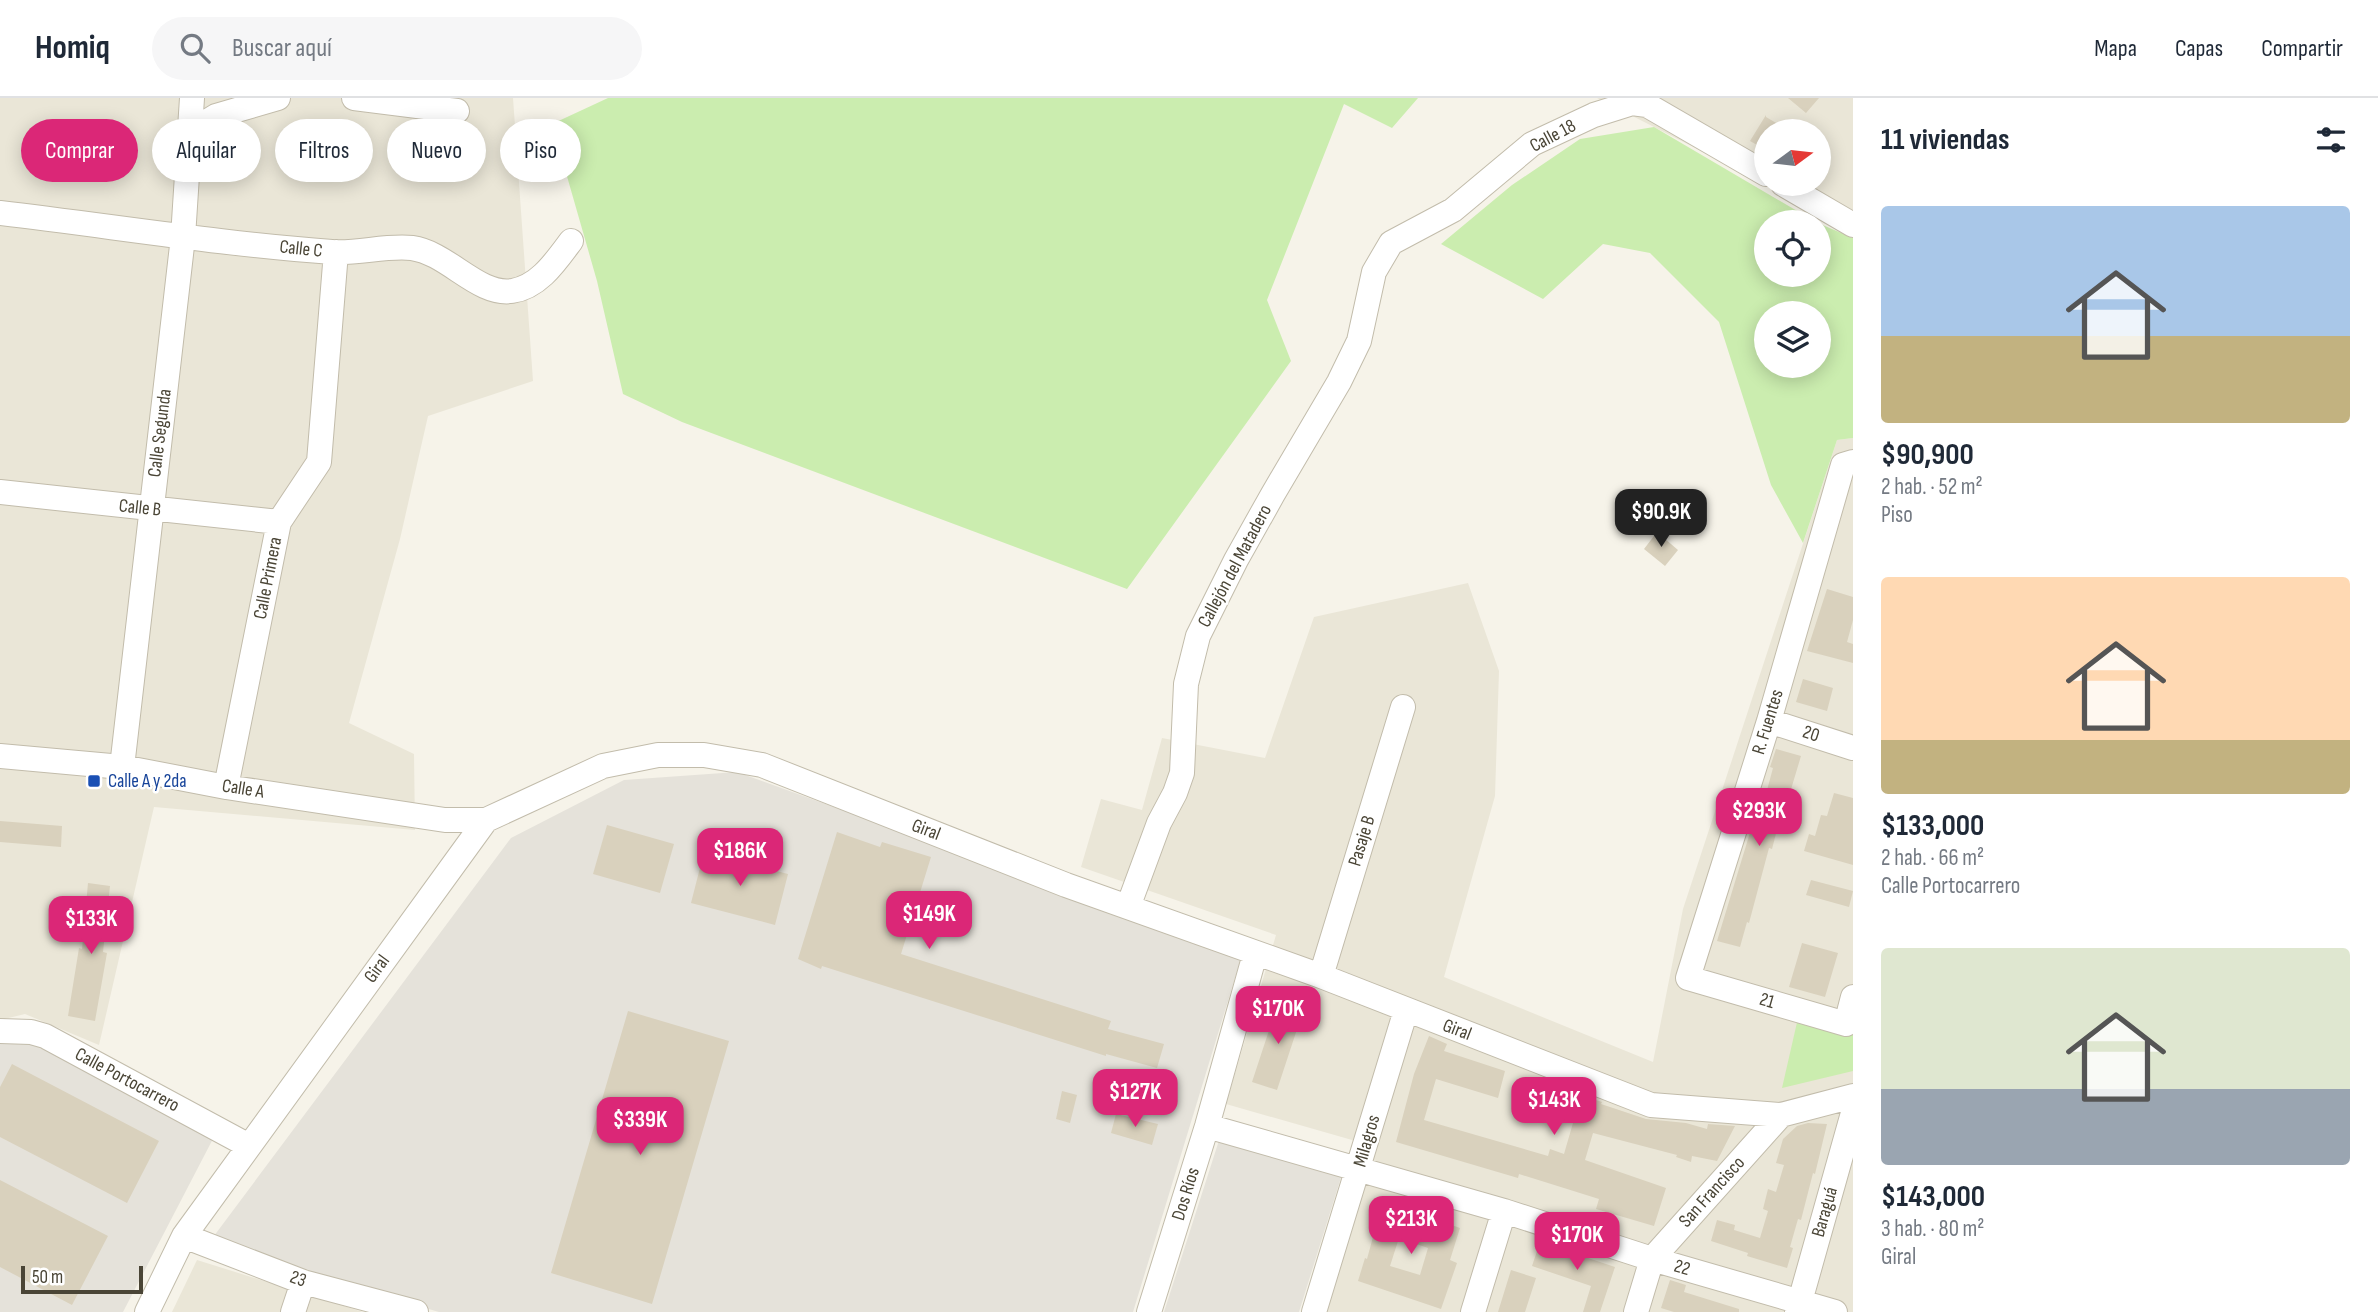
<!DOCTYPE html>
<html lang="es">
<head>
<meta charset="utf-8">
<style>
  :root { --surface:#fff; --page:#f6f6f7; --text:#1f2937; --muted:#747a83; --line:#e0e1e3; --accent:#db2777 }
  body { margin:0; font-family:"Sofia Sans Condensed",sans-serif; background:var(--page); color:var(--text); height:100vh; display:flex; flex-direction:column; font-size:26px; white-space:nowrap }
  * { box-sizing:border-box; margin:0 }
  p { font-size:23px; color:var(--muted) }
  .icon { flex:none; width:38px; height:38px; fill:none; stroke:currentColor; stroke-width:2; stroke-linecap:round; stroke-linejoin:round }
  .map { position:relative; flex:1; overflow:hidden }
  .side { display:flex; flex-direction:column; background:var(--surface); width:525px }
  .side>* { flex:none }
  .banner { position:absolute; left:21px; top:21px; width:665px; height:63px; display:flex; gap:14px }
  .needle { width:46px; rotate:75deg }
  .tools { position:absolute; left:1754px; top:21px; display:grid; gap:14px }
  .tools a { display:grid; place-items:center; width:77px; height:77px; border-radius:50%; background:var(--surface); box-shadow:0 4px 18px #0003; font-size:35px }
  .scale { position:absolute; left:21px; bottom:18px; width:122px; box-sizing:border-box; padding-left:7px; border:4px solid #4a4536; border-top:0; font-size:19px; line-height:24px; white-space:nowrap; color:#4a4536; -webkit-text-stroke:5px #fff; paint-order:stroke }
  .price { position:absolute; translate:-50% -60px; padding:0 16px; border-radius:14px; background:var(--accent); color:#fff; font-size:23px; line-height:46px; filter:drop-shadow(0 2px 4px #0008) }
  .price::after { content:''; position:absolute; left:50%; top:42px; width:21px; height:16px; margin-left:-10px; background:inherit; clip-path:polygon(0 0,100% 0,50% 100%) }
  .price.on { background:#222; color:#fff }
  ul { padding:0; list-style:none }
  li { display:grid; align-content:center; gap:14px; height:371px; padding:0 28px }
  li span { display:grid; place-items:center; height:217px; border-radius:7px; color:#555 }
  li>.icon { margin-inline-start:auto }
  span .icon { width:126px; height:126px; fill:#fffc; stroke-width:1 }
  li b { font-size:30px }
  h2 { display:flex; justify-content:space-between; align-items:center; height:84px; padding:0 28px; font-size:30px }
  .tag { padding:0 24px; border-radius:32px; background:var(--surface); box-shadow:0 4px 18px #0003; font-size:24px; line-height:63px }
  .tag.on { background:var(--accent); color:#fff }
  header { display:flex; align-items:center; gap:42px; box-sizing:border-box; height:98px; padding:0 35px; background:var(--surface); border-bottom:2px solid var(--line) }
  header strong { font-size:33px }
  nav { display:flex; gap:38px; margin-inline-start:auto; font-size:24px }
  .search { width:490px; height:63px; background:var(--page); display:flex; align-items:center; gap:18px; box-sizing:border-box; padding:0 24px; border-radius:38px; color:var(--muted); font-size:26px }
  main { display:flex; flex:1; min-height:0 }
  .map>svg:first-child { display:block }
</style>
</head>
<body>
<header>
<strong>Homiq</strong>
<div class="search"><svg class="icon" aria-label="search" viewBox="0 0 24 24"><circle cx="10" cy="10" r="6"/><path d="M15 15l6 6"/></svg>Buscar aquí</div>
<nav><a>Mapa</a><a>Capas</a><a>Compartir</a></nav>
</header>
<main>
<div class="map">
<svg width="1853" height="1214" viewBox="0 0 1853 1214">
  <rect width="100%" height="100%" fill="#f6f3e9"/>
  <path fill="#eae6d7" fill-rule="evenodd" d="M0,0h513l20,283 -105,35 -28,123 -51,184 65,31 1,76 -261,-23 -55,238 -74,-31 -25,6z
    M1597,0h256v130l-199,-101zM1766,33h52v53h-52z
    M1853,340v874h-535l55,-166 -147,-42 50,-169 -195,-68 20,-68 41,11 20,-72 103,20 49,-141 154,-34 31,88 -4,125 -51,181 209,85 30,-153 154,-469z
    M197,1162l166,52h-191z"/>
  <path fill="#e5e2da" d="M737,674l505,183 -109,357h-694l-231,-68 303,-406 113,-58z
    M25,939l191,96 -93,179h-123v-274z
    M1222,1033l122,37 -45,144h-135z"/>
  <path fill="#cbedaf" fill-rule="evenodd" d="M608,0h810l-26,30 -48,-24 -77,196 24,61 -164,228 -445,-167 -59,-28 -26,-113 -45,-157z
    M1654,29l162,95h-50v53h52v-52l35,15v200l-16,2 -34,103 -32,-58 -52,-163 -69,-69 -47,-9 -60,55 -102,-55 71,-59 68,-46zM1766,215h52v53h-52z
    M1798,920l55,14v39l-71,17z"/>
  <path fill="#d9d1bd" fill-rule="evenodd" d="M1788,0h31l-13,15z
    M1766,17v2l24,14h-24v19l-16,-9z
    M1657,434l21,18 -13,16 -21,-17z
    M1827,491l26,8v23l-6,22 6,2v19l-46,-12z
    M1803,581l30,9 -6,23 -31,-9z
    M1776,651l25,7 -21,70h-2l-6,23 -3,-1 -20,75 -2,-1 -7,25 -23,-6 35,-115 7,-22 4,1 10,-37 -3,-1z
    M1834,695l19,5v67l-49,-14 5,-17 6,2 6,-21 6,1z
    M0,723l62,5 -1,21 -61,-5z
    M607,727l67,19 -14,49 -67,-19z
    M837,734l43,15 2,-5 49,15 -30,97 210,67 -3,8 56,15 -7,24 -51,-14v2l-284,-90 -1,3 -23,-10z
    M704,754l84,22 -13,51 -84,-22z
    M1811,782l42,11 -4,16 -43,-12z
    M88,785l22,3 -7,66 4,1 -12,68 -27,-5 11,-68 3,1z
    M1802,845l36,10 -13,44 -36,-10z
    M1278,905l25,8 -26,79 -25,-8z
    M628,913l101,30 -77,263 -101,-31z
    M1429,938l18,8 -3,7 61,20 -7,27 -62,-19 -12,41 124,36 2,-7 14,5 11,-38 -35,-10 7,-24 17,5 -1,3 36,11 3,1 -1,2 45,15 40,4 21,6 1,-5 27,2 -18,35 -25,-5 -1,6 -15,-5 1,-2 -84,-22 -8,27 81,28 -12,38 -58,-17 3,-10 -80,-25 -1,4 -122,-36 18,-68z
    M12,966l147,77 -32,62 -127,-66v-50z
    M1062,993l15,4 -7,28 -14,-4z
    M1116,1016l42,10 -6,21 -41,-12z
    M1808,1025l19,1 -12,50 -2,-1 -12,47 -3,-1 -8,28 3,1 -6,20 -40,-12 1,-3 -37,-12 6,-21 18,5 -1,5 26,8 8,-27 -5,-2 5,-20 8,3 8,-27 -8,-2 7,-24 14,-13z
    M0,1082l108,56 -36,69 -72,-38z
    M1382,1106l27,9 1,-3 50,18 -10,32 7,3 -16,46 -83,-28 7,-23 2,1zM1399,1140l29,10 -8,27 -30,-9z
    M1540,1144l75,25 -15,45h-17l8,-26 -59,-20z
    M1511,1172l25,8 -11,34h-27z
    M1670,1182l16,5 -2,7 55,17v3h-65l-13,-4z"/>
  <g fill="none" stroke-linecap="round" stroke-linejoin="round">
    <g stroke="#c2bcab" stroke-width="26">
      <path id="minor" d="M354,0l103,13
        M190,34l26,-16 62,-18
        M1783,86l70,41
        M0,115c111,13 221,31 332,39 26,2 54,-7 80,-4 36,5 66,48 100,43 27,-4 44,-30 59,-50
        M1853,364l-10,3 -74,256 -81,257 158,46 7,-27
        M0,394l279,30
        M1769,623l84,27
        M0,658l122,11 104,20 219,33h41
        M122,669l61,-530 9,-139
        M226,689l53,-265 40,-60 17,-210
        M1128,809l31,-84 16,-30 7,-20 4,-89 12,-48 38,-76 37,-66 66,-112 20,-41 15,-69 17,-29 62,-33 79,-66 62,-29 38,-12 15,2 119,69
        M1321,878l82,-269
        M0,933l31,1 14,4 204,110
        M1207,1028l297,85 148,48 183,53
        M184,1138l119,46 113,30
        M147,1214l37,-76 302,-416 117,-54 55,-11h46l58,10 304,120 255,91 330,129 130,10 72,-19
        M293,1214l10,-30
        M1149,1214l58,-186 48,-172
        M1314,1214l92,-302
        M1473,1214l31,-101
        M1636,1214l16,-53 129,-144
        M1797,1214l56,-199"/>
    </g>
    <use href="#minor" stroke="#fff" stroke-width="24"/>
  </g>
  <rect fill="#1a4fb4" stroke="#fff" stroke-width="2.5" x="87" y="676" width="14" height="14" rx="3.5"/>
  <g text-anchor="middle" dominant-baseline="central" stroke-width="5" stroke-linejoin="round" paint-order="stroke">
    <g font-size="19" fill="#4a4536" stroke="#fff">
      <text transform="translate(1553 38) rotate(-28)">Calle 18</text>
      <text transform="translate(301 151) rotate(6)">Calle C</text>
      <text transform="translate(160 335) rotate(-83)">Calle Segunda</text>
      <text transform="translate(140 410) rotate(6)">Calle B</text>
      <text transform="translate(1235 468) rotate(-62)">Callejón del Matadero</text>
      <text transform="translate(268 480) rotate(-79)">Calle Primera</text>
      <text transform="translate(1768 624) rotate(-73)">R. Fuentes</text>
      <text transform="translate(1811 636) rotate(18)">20</text>
      <text transform="translate(243 691) rotate(9)">Calle A</text>
      <text transform="translate(926 732) rotate(21)">Giral</text>
      <text transform="translate(1362 743) rotate(-73)">Pasaje B</text>
      <text transform="translate(377 871) rotate(-54)">Giral</text>
      <text transform="translate(1767 903) rotate(16)">21</text>
      <text transform="translate(1457 932) rotate(21)">Giral</text>
      <text transform="translate(127 982) rotate(28)">Calle Portocarrero</text>
      <text transform="translate(1367 1043) rotate(-74)">Milagros</text>
      <text transform="translate(1712 1094) rotate(-48)">San Francisco</text>
      <text transform="translate(1186 1096) rotate(-73)">Dos Ríos</text>
      <text transform="translate(1825 1114) rotate(-74)">Baraguá</text>
      <text transform="translate(1682 1170) rotate(16)">22</text>
      <text transform="translate(298 1181) rotate(19)">23</text>
    </g>
    <g font-size="19" fill="#164399" stroke="#fff" text-anchor="start">
      <text x="108" y="683">Calle A y 2da</text>
    </g>
  </g>
</svg>
<div class="tools">
<a><svg class="needle" viewBox="-14 -14 28 28"><path d="M0-13l5 13h-10z" fill="#e53935"/><path d="M0 13l5-13h-10z" fill="#747a83"/></svg></a>
<a><svg class="icon" aria-label="locate" viewBox="0 0 24 24"><circle cx="12" cy="12" r="6"/><path d="M12 2v4M12 18v4M2 12h4M18 12h4"/></svg></a>
<a><svg class="icon" aria-label="layers" viewBox="0 0 24 24"><path d="M12 4l9 5-9 5-9-5zM3 14l9 5 9-5"/></svg></a>
</div>
<div class="scale">50 m</div>
<b class="price on" style="left:1661px;top:451px">$90.9K</b>
<b class="price" style="left:1759px;top:750px">$293K</b>
<b class="price" style="left:740px;top:790px">$186K</b>
<b class="price" style="left:929px;top:853px">$149K</b>
<b class="price" style="left:91px;top:858px">$133K</b>
<b class="price" style="left:1278px;top:948px">$170K</b>
<b class="price" style="left:1135px;top:1031px">$127K</b>
<b class="price" style="left:1554px;top:1039px">$143K</b>
<b class="price" style="left:640px;top:1059px">$339K</b>
<b class="price" style="left:1411px;top:1158px">$213K</b>
<b class="price" style="left:1577px;top:1174px">$170K</b>
<div class="banner">
<a class="tag on">Comprar</a>
<a class="tag">Alquilar</a>
<a class="tag">Filtros</a>
<a class="tag">Nuevo</a>
<a class="tag">Piso</a>
</div>
</div>
<section class="side">
<h2>11 viviendas<svg class="icon" aria-label="filters" viewBox="0 0 24 24"><path d="M4 7h16M4 17h16"/><circle cx="9" cy="7" r="2"/><circle cx="15" cy="17" r="2"/></svg></h2>
<ul>
<li><span style="background:linear-gradient(#a9c7e8 60%,#c2b280 0)"><svg class="icon" aria-label="home" viewBox="0 0 24 24"><path d="M3 11l9-7 9 7M6 9v11h12V9"/></svg></span><div><b>$90,900</b><p>2 hab. · 52 m²</p><p>Piso</p></div></li>
<li><span style="background:linear-gradient(#ffd9b3 75%,#c2b280 0)"><svg class="icon" aria-label="home" viewBox="0 0 24 24"><path d="M3 11l9-7 9 7M6 9v11h12V9"/></svg></span><div><b>$133,000</b><p>2 hab. · 66 m²</p><p>Calle Portocarrero</p></div></li>
<li><span style="background:linear-gradient(#dfe7d0 65%,#9aa5b1 0)"><svg class="icon" aria-label="home" viewBox="0 0 24 24"><path d="M3 11l9-7 9 7M6 9v11h12V9"/></svg></span><div><b>$143,000</b><p>3 hab. · 80 m²</p><p>Giral</p></div></li>
</ul>
</section>
</main>
</body>
</html>
